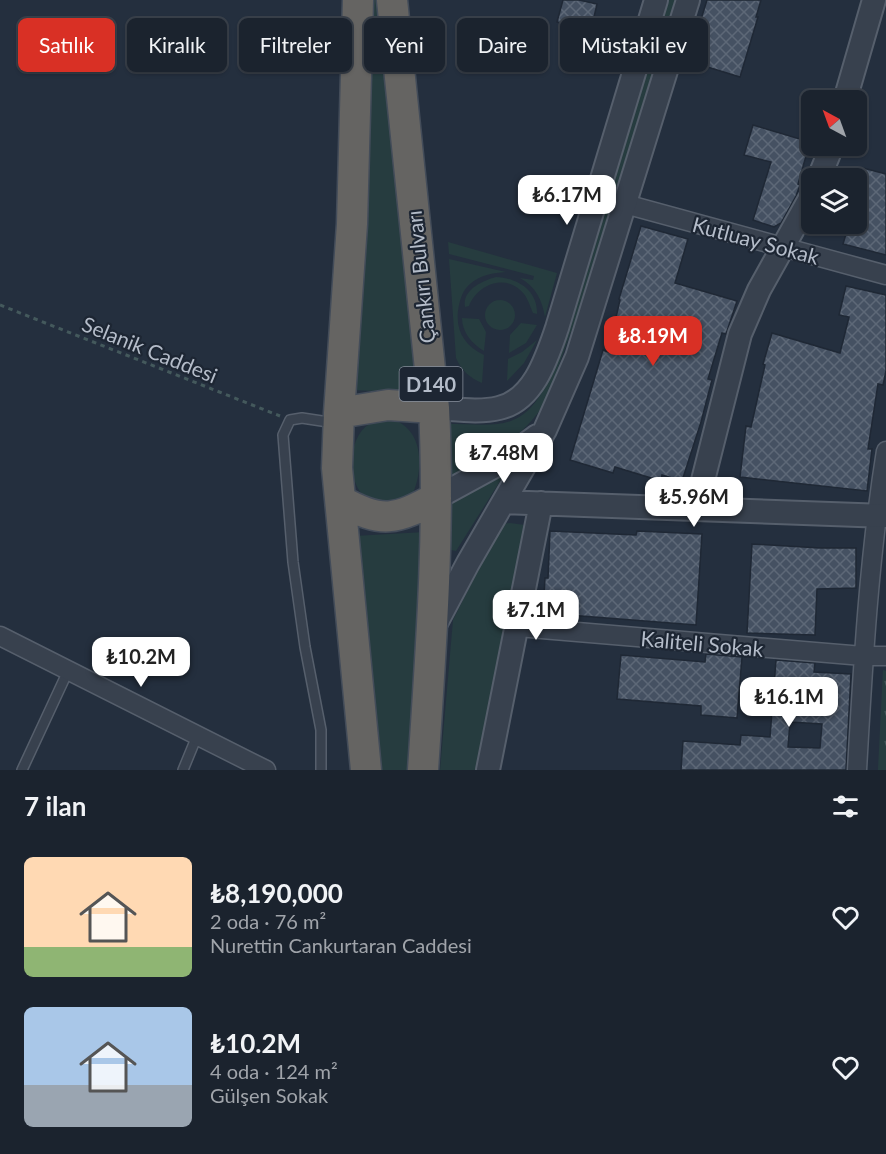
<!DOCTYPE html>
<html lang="tr">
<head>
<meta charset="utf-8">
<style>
  :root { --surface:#1b232e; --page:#282f3a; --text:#f1f3f6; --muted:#a0a4aa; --line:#39404a; --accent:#d93025 }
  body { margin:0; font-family:Lato,sans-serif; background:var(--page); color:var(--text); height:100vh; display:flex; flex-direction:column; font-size:22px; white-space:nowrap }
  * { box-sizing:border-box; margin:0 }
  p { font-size:20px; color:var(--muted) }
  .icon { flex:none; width:33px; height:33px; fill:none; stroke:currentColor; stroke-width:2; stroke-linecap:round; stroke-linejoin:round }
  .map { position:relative; height:770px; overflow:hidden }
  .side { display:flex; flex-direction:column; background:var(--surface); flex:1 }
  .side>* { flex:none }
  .top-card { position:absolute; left:18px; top:18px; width:850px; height:54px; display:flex; gap:12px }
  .needle { width:39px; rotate:319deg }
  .controls { position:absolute; left:801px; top:90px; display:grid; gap:12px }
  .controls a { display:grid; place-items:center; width:66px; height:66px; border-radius:9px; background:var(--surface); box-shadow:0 2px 4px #0004,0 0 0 2px var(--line); font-size:30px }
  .price { position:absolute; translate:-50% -51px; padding:0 14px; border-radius:12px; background:#fff; color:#222; font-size:20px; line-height:39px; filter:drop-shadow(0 2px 3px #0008) }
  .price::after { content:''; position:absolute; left:50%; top:36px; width:18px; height:14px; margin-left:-9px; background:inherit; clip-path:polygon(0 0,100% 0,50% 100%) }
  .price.current { background:var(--accent); color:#fff }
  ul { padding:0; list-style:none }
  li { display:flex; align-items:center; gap:18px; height:150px; padding:0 24px }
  li span { display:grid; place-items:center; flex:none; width:168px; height:120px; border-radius:9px; color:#555 }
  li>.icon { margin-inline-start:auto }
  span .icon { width:72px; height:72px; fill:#fffc; stroke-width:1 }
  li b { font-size:26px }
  h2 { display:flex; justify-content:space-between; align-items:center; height:72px; padding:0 24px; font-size:26px }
  .tag { padding:0 21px; border-radius:9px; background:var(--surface); box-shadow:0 2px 4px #0004,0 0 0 2px var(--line); font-size:21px; line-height:54px }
  .tag.current { background:var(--accent); color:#fff }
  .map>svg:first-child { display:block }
</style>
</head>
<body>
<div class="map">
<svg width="886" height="770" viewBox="0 0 886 770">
  <defs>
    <pattern id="park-tufts" width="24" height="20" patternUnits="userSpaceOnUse" patternTransform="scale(1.5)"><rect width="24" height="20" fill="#263c3f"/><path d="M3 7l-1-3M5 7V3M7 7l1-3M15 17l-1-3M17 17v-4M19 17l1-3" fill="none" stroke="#435659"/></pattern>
    <pattern id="building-cross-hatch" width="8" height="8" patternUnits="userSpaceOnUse" patternTransform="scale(1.5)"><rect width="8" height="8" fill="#455162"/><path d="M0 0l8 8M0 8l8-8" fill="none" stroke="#5d6877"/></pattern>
  </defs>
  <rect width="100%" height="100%" fill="#242f3e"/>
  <path fill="#263c3f" d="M370,0h9l5,71 37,322 -70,-3z
    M668,0h7l-100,321 -29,79c-20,38 -63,58 -98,81l-2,-57c54,0 76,10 104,-46z
    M448,242l109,31 -12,44c-3,-17 -9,-30 -25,-39l13,2 1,-4 -85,-22z
    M449,259l57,13c-13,1 -26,3 -36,12 -7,6 -9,13 -11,21 -5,23 4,40 25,50l-2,28c-12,-5 -21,-13 -26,-25z
    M496,277c21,1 42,13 41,37l-4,-1c-4,-9 -6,-18 -14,-24 -18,-15 -43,-2 -50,17l-4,1c-3,-17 17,-26 31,-30z
    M485 315a15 15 0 1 1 30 0a15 15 0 1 1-30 0Z
    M462,318l17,1 7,13 -2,19c-12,-7 -22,-19 -22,-33z
    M521,323l16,2 -11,18 -17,10 1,-18z
    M537,340l-13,23 -17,18 1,-22 14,-7z
    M391,419c34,10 33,52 20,79l-27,8c-6,-3 -15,-6 -20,-10 -18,-17 -16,-58 5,-72 6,-3 15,-4 22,-5z
    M507,470l-51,81 -5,-1 -1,-49z
    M510,523l23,3 -52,244h-41l13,-150 48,-96z
    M425,532l-16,238h-30l-25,-234z"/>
  <path fill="url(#park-tufts)" d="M883,670l3,1v99h-8z"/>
  <path fill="url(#building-cross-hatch)" stroke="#1f2835" stroke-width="1.5" fill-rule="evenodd" d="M563,0h16l18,4 -6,26 -34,-8z
    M707,0h54l-5,17h2l-18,60 -52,-16z
    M753,125l57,17 -12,42 2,1 -4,11 -15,27 -7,4 -21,-7 18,-58 -27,-7z
    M863,168l23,6v81l-43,-11 6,-20h7v-31z
    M641,226l47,13 -13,44 62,18 -11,33 -4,-1 -14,46 4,1 -11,42 -19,59 -20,-6 -1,6 -46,-14 -2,6 -43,-13 33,-110 5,2 12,-52 -1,-1z
    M846,286l40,9v76l-3,14 -5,-1 -10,65h4l-5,42 -127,-14 6,-51 5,1 14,-62 -2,-1 9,-31 68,20 9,-36 -10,-2z
    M550,531l86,4 1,-4 65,3 -6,91 -153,-12 2,-35h3z
    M752,544l68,4h36v40l-39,1 -2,46 -68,-2z
    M706,654l36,3 -5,61 -36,-3v-9l-84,-7 4,-44 84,7z
    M776,660l39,3 -1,9 37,2 -5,96h-165l2,-29 57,4 1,-10 29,2zM790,722l32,2 -2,24 -32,-1z"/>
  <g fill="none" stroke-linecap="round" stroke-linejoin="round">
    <g stroke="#565f6c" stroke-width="12">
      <path id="service" d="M22,770l46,-99
        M183,770l14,-34
        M321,770v-40l-16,-83 -12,-85 -10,-127 7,-15 12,-2 33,5"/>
    </g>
    <g stroke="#565f6c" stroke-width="21">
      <path id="minor" d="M625,204l261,71
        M518,627l345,29h23
        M0,636l266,134
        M857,770c6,-107 12,-213 29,-319"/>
    </g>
    <g stroke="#565f6c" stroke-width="26">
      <path id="tertiary" d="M845,100l29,-100
        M819,178l13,-32
        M434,408c21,1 45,5 65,0 35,-8 48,-51 58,-80l99,-328
        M436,498l66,-36 35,-26
        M504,502l382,14
        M696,508l44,-174 19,-44 53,-95
        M434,627l34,-64 77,-133 32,-73 111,-357
        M488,770l53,-267"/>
    </g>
    <g stroke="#434c59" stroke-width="33">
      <path id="trunk" d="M358,0l-6,224 -13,189 -2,55 29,302
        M392,0l42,408c6,121 -3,241 -11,362
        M339,413l49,-8 46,3
        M341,501c41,23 55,19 95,-3"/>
    </g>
    <path stroke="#44595c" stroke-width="3" stroke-dasharray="4.5 4.5" stroke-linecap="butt" d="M0,305l280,111"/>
    <use href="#service" stroke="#38414e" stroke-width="9"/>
    <use href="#minor" stroke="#38414e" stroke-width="18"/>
    <use href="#tertiary" stroke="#38414e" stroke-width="22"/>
    <use href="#trunk" stroke="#656462" stroke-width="30"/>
  </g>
  <g text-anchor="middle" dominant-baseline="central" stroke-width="4.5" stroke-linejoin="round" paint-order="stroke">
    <rect fill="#1d2633" stroke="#878f9c" stroke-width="1.5" x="399.5" y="367" width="63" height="34" rx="4.5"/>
    <g font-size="20" font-weight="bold" fill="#b4bcc9">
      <text x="431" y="384">D140</text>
    </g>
    <g font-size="21" fill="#b4bcc9" stroke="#1d2633">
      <text transform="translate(756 240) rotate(15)">Kutluay Sokak</text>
      <text transform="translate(420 277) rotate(-96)">Çankırı Bulvarı</text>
      <text transform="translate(150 349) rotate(22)">Selanik Caddesi</text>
      <text transform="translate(702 643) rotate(5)">Kaliteli Sokak</text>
    </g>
  </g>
</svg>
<div class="controls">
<a><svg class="needle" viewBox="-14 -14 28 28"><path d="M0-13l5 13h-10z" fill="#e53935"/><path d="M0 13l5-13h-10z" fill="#a0a4aa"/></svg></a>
<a><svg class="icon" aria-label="layers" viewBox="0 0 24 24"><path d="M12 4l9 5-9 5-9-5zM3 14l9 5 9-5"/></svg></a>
</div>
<b class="price" style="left:567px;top:226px">₺6.17M</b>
<b class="price current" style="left:653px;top:367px">₺8.19M</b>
<b class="price" style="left:504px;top:484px">₺7.48M</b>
<b class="price" style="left:694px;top:528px">₺5.96M</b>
<b class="price" style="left:536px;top:641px">₺7.1M</b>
<b class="price" style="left:141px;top:688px">₺10.2M</b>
<b class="price" style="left:789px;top:728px">₺16.1M</b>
<div class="top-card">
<a class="tag current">Satılık</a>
<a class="tag">Kiralık</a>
<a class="tag">Filtreler</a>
<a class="tag">Yeni</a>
<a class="tag">Daire</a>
<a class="tag">Müstakil ev</a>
</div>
</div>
<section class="side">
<h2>7 ilan<svg class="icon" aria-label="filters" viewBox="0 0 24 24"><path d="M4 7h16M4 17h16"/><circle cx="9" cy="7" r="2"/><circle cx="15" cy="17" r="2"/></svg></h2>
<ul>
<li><span style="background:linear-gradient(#ffd9b3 75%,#8fb573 0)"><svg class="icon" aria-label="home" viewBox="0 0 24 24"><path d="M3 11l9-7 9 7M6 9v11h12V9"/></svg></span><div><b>₺8,190,000</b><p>2 oda · 76 m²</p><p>Nurettin Cankurtaran Caddesi</p></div><svg class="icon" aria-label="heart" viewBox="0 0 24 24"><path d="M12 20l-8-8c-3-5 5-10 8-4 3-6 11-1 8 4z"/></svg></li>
<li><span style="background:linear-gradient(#a9c7e8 65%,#9aa5b1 0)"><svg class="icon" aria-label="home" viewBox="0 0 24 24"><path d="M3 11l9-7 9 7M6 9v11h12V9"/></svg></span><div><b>₺10.2M</b><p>4 oda · 124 m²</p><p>Gülşen Sokak</p></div><svg class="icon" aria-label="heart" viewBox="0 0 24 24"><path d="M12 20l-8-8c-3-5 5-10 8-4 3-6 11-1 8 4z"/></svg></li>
</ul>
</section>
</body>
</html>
